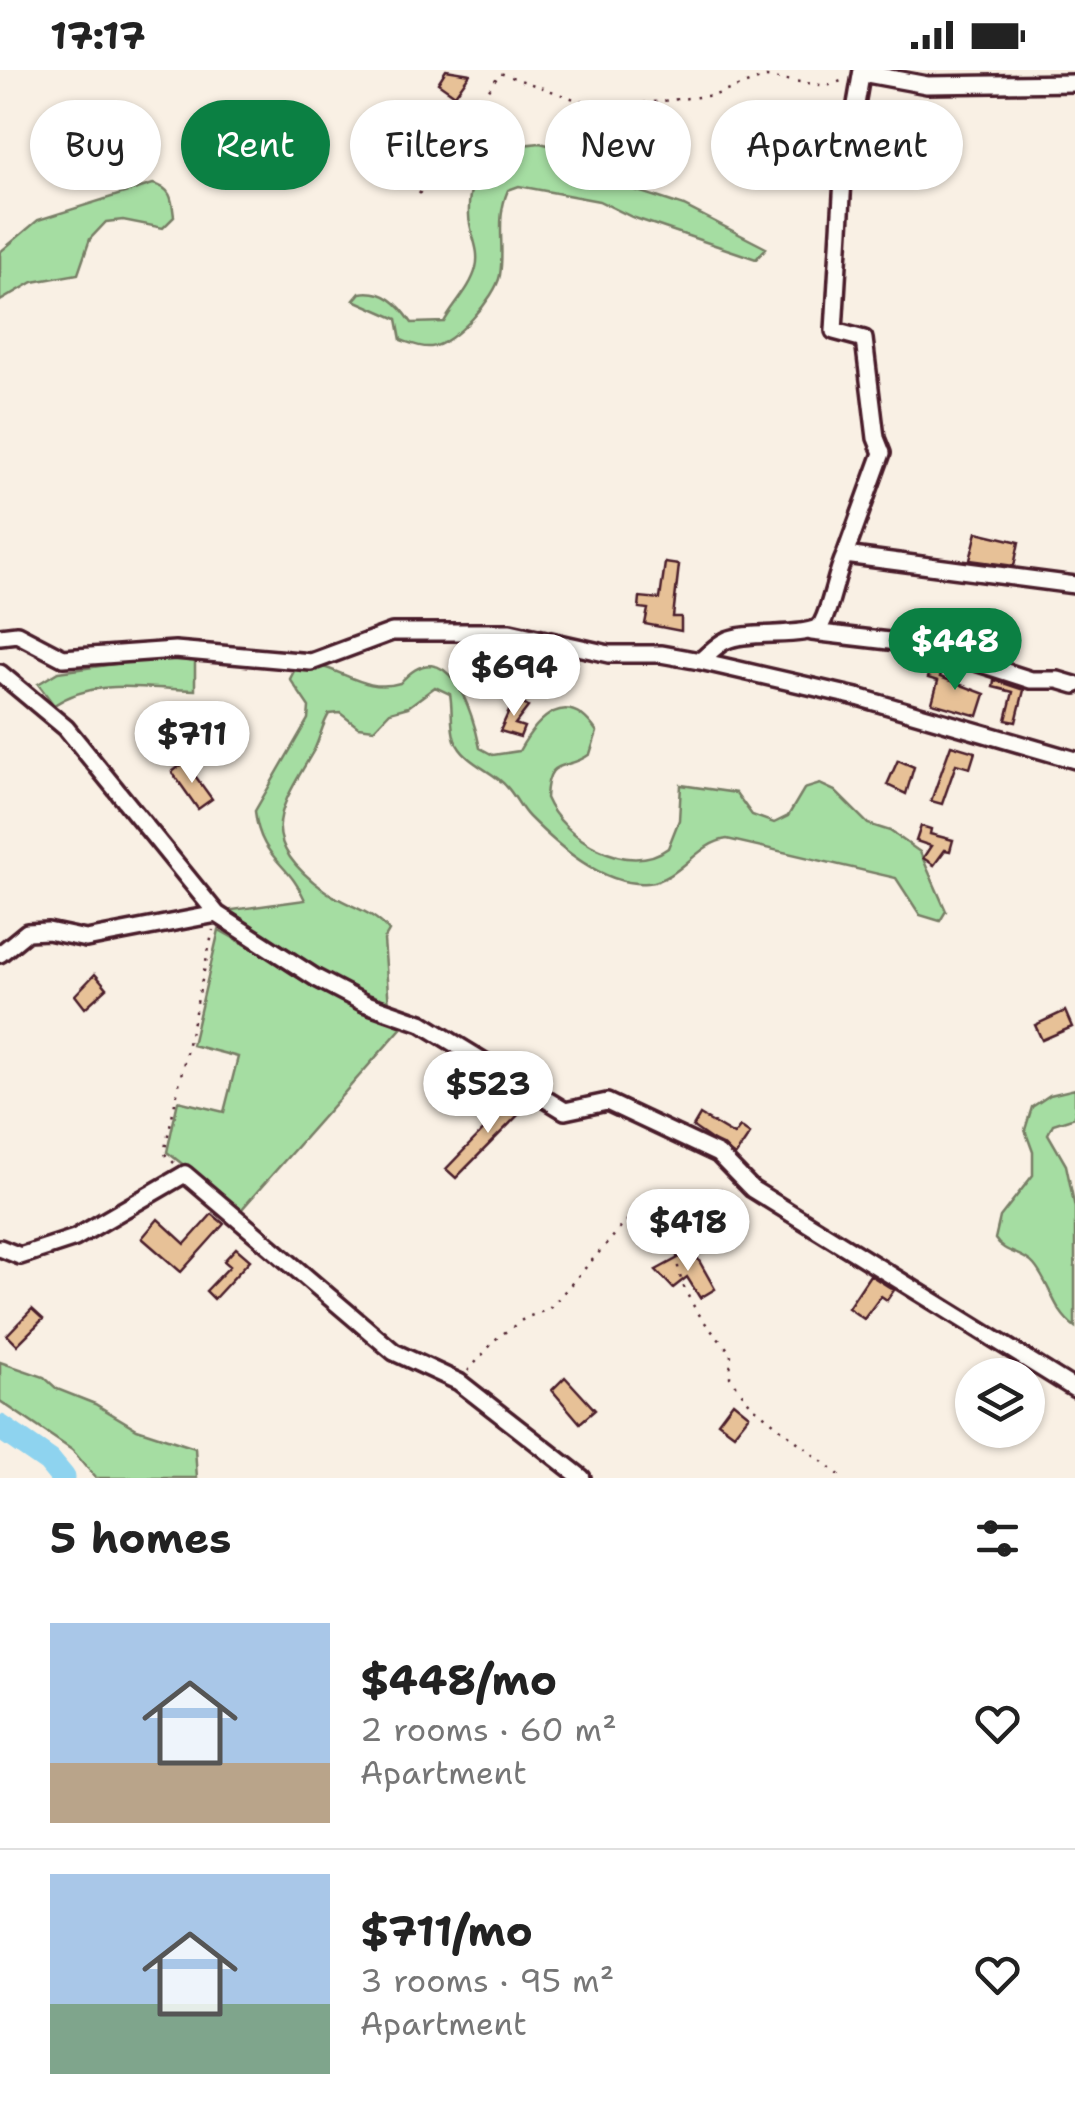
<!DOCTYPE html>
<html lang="en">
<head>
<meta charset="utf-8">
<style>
  :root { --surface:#fff; --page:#f2f2f2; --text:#222; --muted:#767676; --line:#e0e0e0; --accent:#0b8043 }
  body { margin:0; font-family:"Shantell Sans",sans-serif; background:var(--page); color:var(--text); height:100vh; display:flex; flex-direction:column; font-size:38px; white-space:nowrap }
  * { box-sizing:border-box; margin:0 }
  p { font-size:32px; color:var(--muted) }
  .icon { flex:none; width:55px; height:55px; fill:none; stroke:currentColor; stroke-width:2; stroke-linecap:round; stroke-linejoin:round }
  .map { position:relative; height:1408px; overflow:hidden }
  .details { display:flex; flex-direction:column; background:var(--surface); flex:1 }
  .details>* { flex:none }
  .guide { position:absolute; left:30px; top:30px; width:1015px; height:90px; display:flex; gap:20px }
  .fabs { position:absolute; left:955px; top:1288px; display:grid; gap:20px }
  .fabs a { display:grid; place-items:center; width:90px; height:90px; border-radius:50%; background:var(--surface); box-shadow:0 2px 8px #0004; font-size:50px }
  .price { position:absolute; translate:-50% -85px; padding:0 22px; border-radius:35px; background:#fff; color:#222; font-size:32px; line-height:65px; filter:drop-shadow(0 2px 5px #0008) }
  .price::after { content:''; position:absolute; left:50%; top:60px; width:30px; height:22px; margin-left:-15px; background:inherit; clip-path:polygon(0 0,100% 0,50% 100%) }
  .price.current { background:var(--accent); color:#fff }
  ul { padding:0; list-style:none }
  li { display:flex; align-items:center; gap:30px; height:250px; padding:0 50px }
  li+li { border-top:2px solid var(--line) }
  li span { display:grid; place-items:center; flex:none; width:280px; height:200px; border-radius:0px; color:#555 }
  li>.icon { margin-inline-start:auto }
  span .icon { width:120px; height:120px; fill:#fffc; stroke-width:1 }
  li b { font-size:42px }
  h2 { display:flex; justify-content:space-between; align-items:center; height:120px; padding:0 50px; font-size:42px }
  .chip { padding:0 35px; border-radius:45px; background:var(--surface); box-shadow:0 2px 8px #0004; font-size:35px; line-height:90px }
  .chip.current { background:var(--accent); color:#fff }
  .status { display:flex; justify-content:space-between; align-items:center; height:70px; padding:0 50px; background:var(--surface); direction:ltr }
  .status svg { height:28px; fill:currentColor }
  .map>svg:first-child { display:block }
</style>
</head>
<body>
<div class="status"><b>17:17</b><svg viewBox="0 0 49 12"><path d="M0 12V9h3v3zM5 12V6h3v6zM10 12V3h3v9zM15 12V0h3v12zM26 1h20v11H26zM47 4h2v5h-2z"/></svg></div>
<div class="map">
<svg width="1075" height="1408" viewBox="0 0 1075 1408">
  <rect width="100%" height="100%" fill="#f9f0e4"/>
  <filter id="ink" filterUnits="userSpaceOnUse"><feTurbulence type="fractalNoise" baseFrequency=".01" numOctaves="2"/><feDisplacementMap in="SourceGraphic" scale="20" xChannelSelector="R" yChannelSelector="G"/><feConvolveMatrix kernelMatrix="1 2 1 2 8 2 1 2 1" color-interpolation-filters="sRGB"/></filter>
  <g filter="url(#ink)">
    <path fill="#a5dda2" stroke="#787e66" stroke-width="2.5" d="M540,73l32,8 57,37 55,18 82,42 -10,11 -124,-42 -33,-16 -80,-15 -11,4c-13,30 -3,55 -8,85 -4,22 -46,70 -69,72 -10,1 -21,-4 -30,-7l-4,-21 -43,-19 6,-7c25,-4 39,11 52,30l32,-1c10,-18 27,-34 32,-54 5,-19 -7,-35 -7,-53 -2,-48 25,-69 71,-72z
      M153,114c19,4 19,16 21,33l-11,11 -40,-8 -17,2 -16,17 -12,35 -45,8 -33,19v-49l38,-32z
      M164,587l31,4v29c-49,-1 -98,-13 -141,15l-16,-21 20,-12z
      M316,595c31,7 51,28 84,18 47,-54 73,29 80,65l13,7 26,-4c19,-34 48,-64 78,-19l-7,22c-25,19 -42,0 -44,44 17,40 82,80 122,50l11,-28 2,-35 55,8 16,22 22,8 14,-7 16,-27 16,-5 15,7 33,33 22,7 30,21 26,59 -6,10 -20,-6 -24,-37 -169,-39c-30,4 -47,41 -79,44 -44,4 -90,-37 -119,-66 -9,-9 -14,-22 -23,-31 -14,-16 -42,-23 -51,-46 -5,-14 -2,-31 -5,-46l-15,-7 -27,20 -18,5 -16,17 -16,-2 -18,-14 -11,1c-7,11 -9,24 -15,36 -34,59 -60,88 10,140 21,16 48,19 65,41l-5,9 5,66 -72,-32 -92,-63 80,-11c-16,-38 -45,-41 -50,-89l53,-92 1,-12 -19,-28 5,-10z
      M219,860l141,78 45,16 -164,186 -74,-58 11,-51 46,11 14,-55 -46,-12z
      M1075,1019v28l-22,7 -5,10 18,31 9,43v119c-22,-16 -24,-42 -41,-62 -11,-13 -30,-11 -39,-26l5,-22 33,-42v-23l-8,-22 7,-23 18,-12z
      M0,1292l44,15 13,12 38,15 42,25 58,19 2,30h-101l-24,-28 -72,-49z"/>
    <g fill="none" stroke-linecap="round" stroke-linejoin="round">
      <path stroke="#8ed3ef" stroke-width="25" d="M0,1357l49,34 14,17"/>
    </g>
    <path fill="#e7c197" stroke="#4a1f2b" stroke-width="2.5" d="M446,0l24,4 -15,21 -17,-12z
      M977,462l42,10 -5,24 -44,-6z
      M665,493l14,2 -6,52h8v14l-36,-7 3,-15 -9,-1 1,-11 20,2z
      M933,590l11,4 -4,13 45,17 -7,22 -46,-13 6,-22 -10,-3z
      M994,610l30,10 -8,32 -10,-2 7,-28 -20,-5z
      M515,628l13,9 -13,17 9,3 -4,10 -20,-6z
      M951,675l24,7 -5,16 -14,-4 -14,40 -11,-3z
      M898,690l16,7 -8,27 -19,-9z
      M185,692l27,37 -14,10 -26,-37z
      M921,756l10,3 -1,5 23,6 -3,11 -5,-1 -11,15 -11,-7 8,-12 -15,-5z
      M95,904l12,14 -22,20 -10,-13z
      M1065,941l7,16 -30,13 -7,-15z
      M517,1025l13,8 -74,75 -10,-9z
      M700,1045l34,20 6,-8 10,7 -15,22 -42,-29z
      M212,1144l12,10 -43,48 -39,-34 16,-19 27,25z
      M236,1178l14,12 -36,39 -8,-8 24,-25 -6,-5z
      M693,1180l22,39 -15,9 -13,-21 -14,11 -17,-18z
      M870,1205l24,15 -7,10 -6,-4 -17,23 -16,-11z
      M32,1239l11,10 -26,26 -10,-10z
      M565,1307l30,33 -15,13 -28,-33z
      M733,1332l16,13 -15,19 -16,-12z"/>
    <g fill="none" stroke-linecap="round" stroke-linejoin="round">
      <g stroke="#4a1f2b" stroke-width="22">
        <path id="minor" d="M862,3l65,12 148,-2
          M845,485l37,-102 -6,-15 -12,-99 -30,-8 9,-152 19,-109
          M812,562l111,13 108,35h27l17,5
          M0,566l17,-2 46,24 112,-8 136,12 81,-30h118l99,22h52l39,7 161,37 214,62
          M700,591c8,-6 16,-16 25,-20 22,-12 88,-1 97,-18 10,-19 13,-47 23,-68l230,30
          M0,603l66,55 151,186 99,64 48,25 57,20 144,88 42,-9 111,52 34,35 323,200
          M0,884l27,-22 21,-1 38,8 131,-25
          M0,1178l20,8 55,-18 110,-64 209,178 65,30 123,96"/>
      </g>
      <path stroke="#4a1f2b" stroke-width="2.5" stroke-dasharray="2.5 8" stroke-linecap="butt" d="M419,124l81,-121 77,27 50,5 88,-10 51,-18 61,9 20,-7
        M174,1093l-10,-10 49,-223
        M678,1175c-7,39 27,81 53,107l-1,25 21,28 92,73
        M468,1301l29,-33 28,-20 24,-9 84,-95 16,7 29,24 6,-1 41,-60"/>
      <use href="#minor" stroke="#fdfcf7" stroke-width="15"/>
    </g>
  </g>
</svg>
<div class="fabs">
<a><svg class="icon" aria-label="layers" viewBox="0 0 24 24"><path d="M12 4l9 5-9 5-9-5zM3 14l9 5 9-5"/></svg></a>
</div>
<b class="price current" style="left:955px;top:623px">$448</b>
<b class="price" style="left:514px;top:649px">$694</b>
<b class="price" style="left:192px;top:716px">$711</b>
<b class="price" style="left:488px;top:1066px">$523</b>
<b class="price" style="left:688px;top:1204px">$418</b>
<div class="guide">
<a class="chip">Buy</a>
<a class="chip current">Rent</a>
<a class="chip">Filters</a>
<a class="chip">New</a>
<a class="chip">Apartment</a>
</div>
</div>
<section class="details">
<h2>5 homes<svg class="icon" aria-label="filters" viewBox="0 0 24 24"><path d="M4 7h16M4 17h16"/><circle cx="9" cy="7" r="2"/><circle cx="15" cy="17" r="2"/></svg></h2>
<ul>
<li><span style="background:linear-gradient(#a9c7e8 70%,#b9a48a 0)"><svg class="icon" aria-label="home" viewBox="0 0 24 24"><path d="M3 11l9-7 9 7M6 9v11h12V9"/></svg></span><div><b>$448/mo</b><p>2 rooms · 60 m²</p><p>Apartment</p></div><svg class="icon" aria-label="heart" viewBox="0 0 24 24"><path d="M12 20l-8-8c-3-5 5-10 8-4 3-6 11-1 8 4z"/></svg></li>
<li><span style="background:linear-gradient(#a9c7e8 65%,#7fa58c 0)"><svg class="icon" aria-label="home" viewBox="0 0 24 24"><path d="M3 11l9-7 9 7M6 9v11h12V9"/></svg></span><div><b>$711/mo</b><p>3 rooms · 95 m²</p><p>Apartment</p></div><svg class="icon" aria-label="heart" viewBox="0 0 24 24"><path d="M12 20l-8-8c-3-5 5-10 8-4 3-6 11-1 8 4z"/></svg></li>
</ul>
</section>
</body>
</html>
